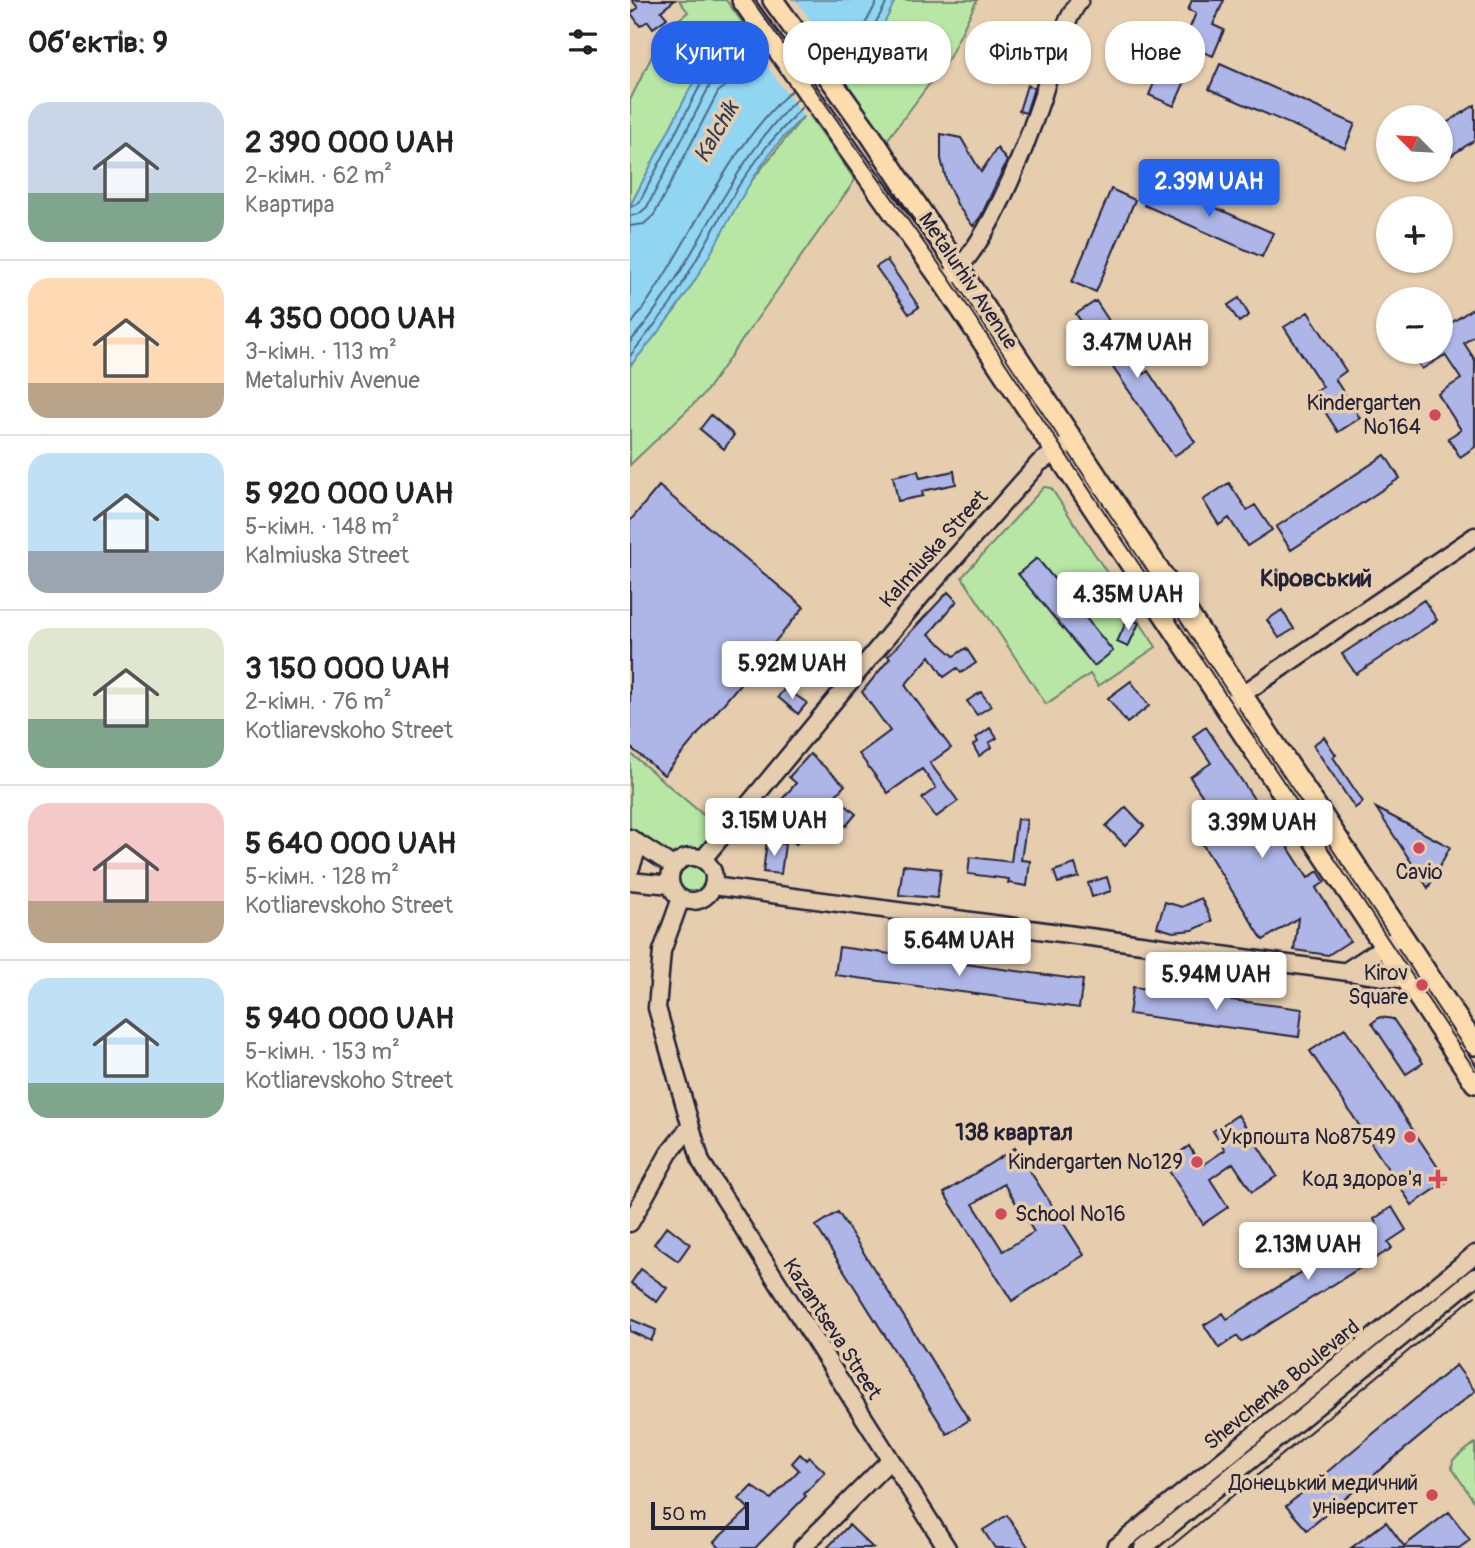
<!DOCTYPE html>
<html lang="uk">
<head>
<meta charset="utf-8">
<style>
  :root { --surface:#fff; --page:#f2f2f2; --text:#222; --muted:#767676; --line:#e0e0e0; --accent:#2563eb }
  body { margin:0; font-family:Pangolin,sans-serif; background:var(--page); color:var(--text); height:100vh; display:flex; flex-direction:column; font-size:26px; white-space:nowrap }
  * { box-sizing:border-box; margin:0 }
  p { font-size:23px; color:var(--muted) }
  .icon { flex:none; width:38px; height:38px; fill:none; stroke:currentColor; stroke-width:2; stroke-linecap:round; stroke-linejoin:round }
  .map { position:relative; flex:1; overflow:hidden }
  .sheet { display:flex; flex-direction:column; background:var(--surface); width:630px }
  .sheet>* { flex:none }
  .hud { position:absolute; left:21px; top:21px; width:665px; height:63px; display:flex; gap:14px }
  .needle { width:46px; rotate:294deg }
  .controls { position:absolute; left:746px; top:105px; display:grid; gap:14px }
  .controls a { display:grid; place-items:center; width:77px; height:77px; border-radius:50%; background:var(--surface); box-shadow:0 2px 5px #0004; font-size:35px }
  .scale { position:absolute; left:21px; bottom:18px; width:98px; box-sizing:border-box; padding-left:7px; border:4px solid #22223b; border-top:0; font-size:19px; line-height:24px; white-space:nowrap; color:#22223b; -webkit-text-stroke:5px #e6cdae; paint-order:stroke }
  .price { position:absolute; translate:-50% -60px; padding:0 16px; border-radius:7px; background:#fff; color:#222; font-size:23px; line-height:46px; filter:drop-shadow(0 2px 4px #0008) }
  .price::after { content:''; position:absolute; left:50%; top:42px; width:21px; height:16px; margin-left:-10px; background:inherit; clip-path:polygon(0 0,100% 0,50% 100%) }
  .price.current { background:var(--accent); color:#fff }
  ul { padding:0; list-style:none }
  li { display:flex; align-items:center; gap:21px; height:175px; padding:0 28px }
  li+li { border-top:2px solid var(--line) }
  li span { display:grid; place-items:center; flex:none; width:196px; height:140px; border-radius:21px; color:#555 }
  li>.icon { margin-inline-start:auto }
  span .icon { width:84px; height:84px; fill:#fffc; stroke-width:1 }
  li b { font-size:30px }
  h2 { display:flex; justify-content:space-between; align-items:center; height:84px; padding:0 28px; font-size:30px }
  .chip { padding:0 24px; border-radius:28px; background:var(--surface); box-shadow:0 2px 5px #0004; font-size:24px; line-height:63px }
  .chip.current { background:var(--accent); color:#fff }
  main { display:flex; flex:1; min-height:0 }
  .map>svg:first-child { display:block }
</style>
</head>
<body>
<main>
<section class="sheet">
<h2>Об’єктів: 9<svg class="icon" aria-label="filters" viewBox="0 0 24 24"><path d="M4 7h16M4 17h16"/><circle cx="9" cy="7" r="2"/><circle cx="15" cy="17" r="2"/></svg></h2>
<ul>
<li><span style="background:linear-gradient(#c9d6e8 65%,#7fa58c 0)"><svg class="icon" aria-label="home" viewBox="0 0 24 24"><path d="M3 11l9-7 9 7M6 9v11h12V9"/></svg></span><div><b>2 390 000 UAH</b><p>2-кімн. · 62 m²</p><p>Квартира</p></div></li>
<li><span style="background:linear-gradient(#ffd9b3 75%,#b9a48a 0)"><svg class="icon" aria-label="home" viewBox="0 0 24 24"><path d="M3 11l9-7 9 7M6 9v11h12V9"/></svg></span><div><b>4 350 000 UAH</b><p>3-кімн. · 113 m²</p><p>Metalurhiv Avenue</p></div></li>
<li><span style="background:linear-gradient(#bfe0f5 70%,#9aa5b1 0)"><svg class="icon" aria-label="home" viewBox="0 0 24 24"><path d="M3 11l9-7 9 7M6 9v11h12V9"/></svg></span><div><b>5 920 000 UAH</b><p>5-кімн. · 148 m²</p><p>Kalmiuska Street</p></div></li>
<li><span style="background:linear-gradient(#dfe7d0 65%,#7fa58c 0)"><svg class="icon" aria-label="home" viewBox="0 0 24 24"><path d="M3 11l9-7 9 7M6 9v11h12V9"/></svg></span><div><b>3 150 000 UAH</b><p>2-кімн. · 76 m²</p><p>Kotliarevskoho Street</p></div></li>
<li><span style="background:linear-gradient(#f6c9c9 70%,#b9a48a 0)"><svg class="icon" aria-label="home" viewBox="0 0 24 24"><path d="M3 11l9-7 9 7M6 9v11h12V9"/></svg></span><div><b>5 640 000 UAH</b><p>5-кімн. · 128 m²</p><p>Kotliarevskoho Street</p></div></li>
<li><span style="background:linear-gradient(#bfe0f5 75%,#7fa58c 0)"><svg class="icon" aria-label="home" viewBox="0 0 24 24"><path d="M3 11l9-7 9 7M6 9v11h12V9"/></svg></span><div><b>5 940 000 UAH</b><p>5-кімн. · 153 m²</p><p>Kotliarevskoho Street</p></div></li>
</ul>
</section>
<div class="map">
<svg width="845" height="1548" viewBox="0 0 845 1548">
  <rect width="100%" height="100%" fill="#e6cdae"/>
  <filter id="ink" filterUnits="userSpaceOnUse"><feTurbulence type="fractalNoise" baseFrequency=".0143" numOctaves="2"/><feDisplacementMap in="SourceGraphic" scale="14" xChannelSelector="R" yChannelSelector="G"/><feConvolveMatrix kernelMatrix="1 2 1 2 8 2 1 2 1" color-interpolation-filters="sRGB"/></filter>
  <g filter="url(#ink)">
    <path fill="#b8e7a5" stroke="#6d8470" stroke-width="2" d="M49,0h47l24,33 -120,173v-106l27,-54 24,-18 -5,-6 12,-10z
      M265,0h82l-28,58 -62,82 -43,-61 25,-29z
      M177,112l48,68 -151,214 -74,71v-99l47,-58 68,-119z
      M414,487l7,1 105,159 -58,39 -8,-12 -44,30 -84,-127z
      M0,753l90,76 -17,22 -17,-2 -16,9 -40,-27z
      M49 879a13 13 0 1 1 26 0a13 13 0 1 1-26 0Z
      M845,1262v8l-341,278h-10z
      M845,1443v60l-23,-35 1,-8z"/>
    <path fill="#90d5f2" stroke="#648da9" stroke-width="2" d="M162,0h103c-27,69 -81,97 -124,152 -28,38 -47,79 -71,120 -20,34 -44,64 -70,94v-160l67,-131z"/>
    <path fill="#e6cdae" d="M157,0h9l55,77 -46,42 -61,-85z"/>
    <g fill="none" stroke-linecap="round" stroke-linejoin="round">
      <path stroke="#4e6a84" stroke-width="2" d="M205,66l21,-25 22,-41
        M210,73l23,-27 25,-46
        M0,207l9,-4 64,-123 52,-42
        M0,216l9,-2 8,-7 63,-122 50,-40
        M0,226l14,-2 10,-9 64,-123 48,-38
        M0,326c58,-75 90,-171 162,-236
        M0,342c66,-75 95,-174 168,-244
        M0,356l41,-52 68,-119 28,-39 36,-40"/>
    </g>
    <path fill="#adb6e7" stroke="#22223b" stroke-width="2" fill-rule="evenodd" d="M2,0h43l-14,11 6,7 -14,10 -5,-7 -8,5 -9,-13 7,-5z
      M562,0h32l-11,25 11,5 -11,26 -30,-12 13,-31 -8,-3z
      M534,59l26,11 -16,36 -25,-11z
      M590,64l135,60 -10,24 -136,-59z
      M397,85l7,3 -8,25 -7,-2z
      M845,105v35l-28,18 -7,-11v-20z
      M311,134l20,4 20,34 16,-24 10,13 -26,55 -8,10 -15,-20 -11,-23 -6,-24z
      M525,181l118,52 -11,24 -118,-52z
      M481,189l24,11 -39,92 -24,-10z
      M257,260l32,47 -10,7 -33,-47z
      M609,298l10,17 -10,7 -11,-17z
      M466,301l48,73 4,-3 47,71 -21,14 -98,-142z
      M810,307l11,16 24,-16v28l-11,8 11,17v87l-15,10 -12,-19 13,-8 -23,-36 23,-15 -16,-24 -23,14 -11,-17h29z
      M678,312l38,59 -11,8 25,39 -22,14 -25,-39 10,-6 -39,-60z
      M81,415l23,20 -10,14 -24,-20z
      M755,455l15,23 -109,72 -15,-23z
      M288,471l2,7 34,-7 2,13 -34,7 1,5 -25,5 -5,-25z
      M599,483l18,27 8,-5 17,25 -25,16 -18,-28 -10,7 -16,-25z
      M29,486l145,121 -140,168 -34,-28v-226z
      M407,558l76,93 -19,15 -76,-92z
      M318,592l9,9 -28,33 25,22 12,-8 10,15 -15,10 -4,-5 -13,9 -14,-21 -25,29 46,63 -21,15 28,38 -22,16 -14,-19 14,-10 -14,-19 -34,24 -29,-39 31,-23 -28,-39 28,-34 -2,-2z
      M794,600l13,20 -81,54 -14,-20z
      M652,610l12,19 -15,9 -12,-18z
      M498,618l11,5 -11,24 -11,-5z
      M501,681l18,25 -22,17 -19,-25z
      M155,688l22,15 -9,11 -20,-17z
      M351,692l10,14 -14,9 -10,-14z
      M576,727l56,84 11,-7 9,13 -10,6 36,55 10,-7 7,11 -9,6 34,53 -22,14 -34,-5 4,-32 -35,22 -60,-95 22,-14 -35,-54 21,-14 -18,-27z
      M360,728l7,10 -8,5 3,4 -13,9 -6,-11 5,-3 -2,-4z
      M694,737l12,18 -3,2 30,45 -8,6 -42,-63z
      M180,754l35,31 -10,11 21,18 -10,12 -19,-16 -31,34 -30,-26 30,-35 -7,-6z
      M496,807l18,19 -19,19 -19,-19z
      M746,808l74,39 -22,41z
      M387,819l10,1 -6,40 9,1 -3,25 -19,-3 1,-4 -41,-5 2,-17 41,5z
      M137,841l18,3 -4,30 -18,-2z
      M445,864l4,13 -21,6 -4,-12z
      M273,865l38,4 -4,29 -38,-3z
      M477,877l4,14 -19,6 -4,-14z
      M571,898l11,23 -19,9 -20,2 -16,-5 8,-25 17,5z
      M209,947l244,33 -4,28 -244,-33z
      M503,987l169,22 -3,28 -170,-23z
      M750,1017l13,2 30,44 -17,11 -34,-51z
      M715,1028l102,153 -35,24 -102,-154z
      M608,1115l39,61 -25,16 -19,-29 -23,16 18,28 -25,17 -39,-61 25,-17 12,20 24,-16 -12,-19z
      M385,1148l69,107 -72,46 -68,-108zM374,1184l30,48 -31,19 -30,-47z
      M762,1207l14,23 -18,12 4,6 -151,94 -4,-6 -18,12 -15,-23 19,-12 4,6 94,-59 56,-35 -3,-6z
      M208,1212l131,208 -22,14 -131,-208z
      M37,1226l23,18 -12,17 -24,-17z
      M11,1269l26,19 -10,14 -26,-19z
      M0,1319l26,11 -5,11 -21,-10z
      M826,1365l19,26 -168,139 -21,-24z
      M170,1454l6,6 3,-3 16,15 -21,22 2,2 -51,52h-35l-6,-6 35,-33 -10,-10 13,-13 19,13 28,-29 -7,-7z
      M819,1512l21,28 -11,8h-108l35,-26 18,24z
      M377,1515l22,33h-34l-12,-18z
      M219,1525l24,23h-46z"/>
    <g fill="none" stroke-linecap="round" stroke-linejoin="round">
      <g stroke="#22223b" stroke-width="21">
        <path id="minor" d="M313,282c44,-30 83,-136 100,-187 10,-33 17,-67 37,-95
          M604,700l241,-164
          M0,838l43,28
          M40 879a22 22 0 1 1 44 0a22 22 0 1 1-44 0Z
          M73,859l219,-264 117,-132 35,-23
          M0,870l5,-14 -4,-17
          M0,881l41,4
          M83,886l694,94
          M51,898l-19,53 -5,57 44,154 246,386
          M716,971l56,-36
          M0,1223l39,-70 20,-25
          M172,1548l88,-88
          M485,1548l360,-294
          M513,1548l332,-271"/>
      </g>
      <g stroke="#22223b" stroke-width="24">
        <path id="major" d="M112,0l201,282 532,801
          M143,0l96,133 606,912"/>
      </g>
      <use href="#minor" stroke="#e6cdae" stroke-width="16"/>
      <use href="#major" stroke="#fcdcac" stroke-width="19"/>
      <path stroke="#22223b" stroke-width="2" d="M122,0l197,278 526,792
        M539,1548l306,-252"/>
    </g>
  </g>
  <g fill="#d1495b" stroke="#e6cdae" stroke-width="2.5">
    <circle cx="805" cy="415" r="7"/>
    <circle cx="789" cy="848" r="7"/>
    <circle cx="792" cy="985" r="7"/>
    <circle cx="780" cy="1137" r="7"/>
    <circle cx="567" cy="1162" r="7"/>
    <path d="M804.5 1168.5h7v7h7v7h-7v7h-7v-7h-7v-7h7z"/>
    <circle cx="371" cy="1214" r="7"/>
    <circle cx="802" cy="1495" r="7"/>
  </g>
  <g text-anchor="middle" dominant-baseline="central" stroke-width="7" stroke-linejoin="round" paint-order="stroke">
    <g font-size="21" fill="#22223b" stroke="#e6cdae">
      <text transform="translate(338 281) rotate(56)">Metalurhiv Avenue</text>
      <text transform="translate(304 549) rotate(-48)">Kalmiuska Street</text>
      <text transform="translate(202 1329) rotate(57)">Kazantseva Street</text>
      <text transform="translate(652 1385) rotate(-39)">Shevchenka Boulevard</text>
    </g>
    <g font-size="21" fill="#22223b" stroke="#e6cdae" text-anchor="end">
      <text x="791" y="403">Kindergarten<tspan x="791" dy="24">№164</tspan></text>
      <text x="789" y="872" text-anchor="middle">Cavio</text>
      <text x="778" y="973">Kirov<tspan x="778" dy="24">Square</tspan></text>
      <text x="766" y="1137">Укрпошта №87549</text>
      <text x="553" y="1162">Kindergarten №129</text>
      <text x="792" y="1179">Код здоров'я</text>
      <text x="385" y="1214" text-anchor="start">School №16</text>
      <text x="788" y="1483">Донецький медичний<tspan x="788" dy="24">університет</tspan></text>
    </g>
    <g font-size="23" font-style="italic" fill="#323d56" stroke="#e6cdae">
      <text transform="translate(86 132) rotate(-60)">Kalchik</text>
    </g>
    <g font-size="23" font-weight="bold" fill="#22223b" stroke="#e6cdae">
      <text x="384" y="1132">138 квартал</text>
    </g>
    <g font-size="24" font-weight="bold" fill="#22223b" stroke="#e6cdae">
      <text x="686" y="578">Кіровський</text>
    </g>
  </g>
</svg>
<div class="controls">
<a><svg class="needle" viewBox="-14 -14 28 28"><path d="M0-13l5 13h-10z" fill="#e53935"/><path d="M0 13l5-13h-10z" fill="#767676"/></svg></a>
<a>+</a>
<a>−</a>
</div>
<div class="scale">50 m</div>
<b class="price current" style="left:579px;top:219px">2.39M UAH</b>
<b class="price" style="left:507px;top:380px">3.47M UAH</b>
<b class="price" style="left:498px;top:632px">4.35M UAH</b>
<b class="price" style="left:162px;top:701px">5.92M UAH</b>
<b class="price" style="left:144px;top:858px">3.15M UAH</b>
<b class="price" style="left:632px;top:860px">3.39M UAH</b>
<b class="price" style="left:329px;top:978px">5.64M UAH</b>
<b class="price" style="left:586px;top:1012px">5.94M UAH</b>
<b class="price" style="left:678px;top:1282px">2.13M UAH</b>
<div class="hud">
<a class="chip current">Купити</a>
<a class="chip">Орендувати</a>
<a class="chip">Фільтри</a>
<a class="chip">Нове</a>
</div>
</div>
</main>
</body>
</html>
